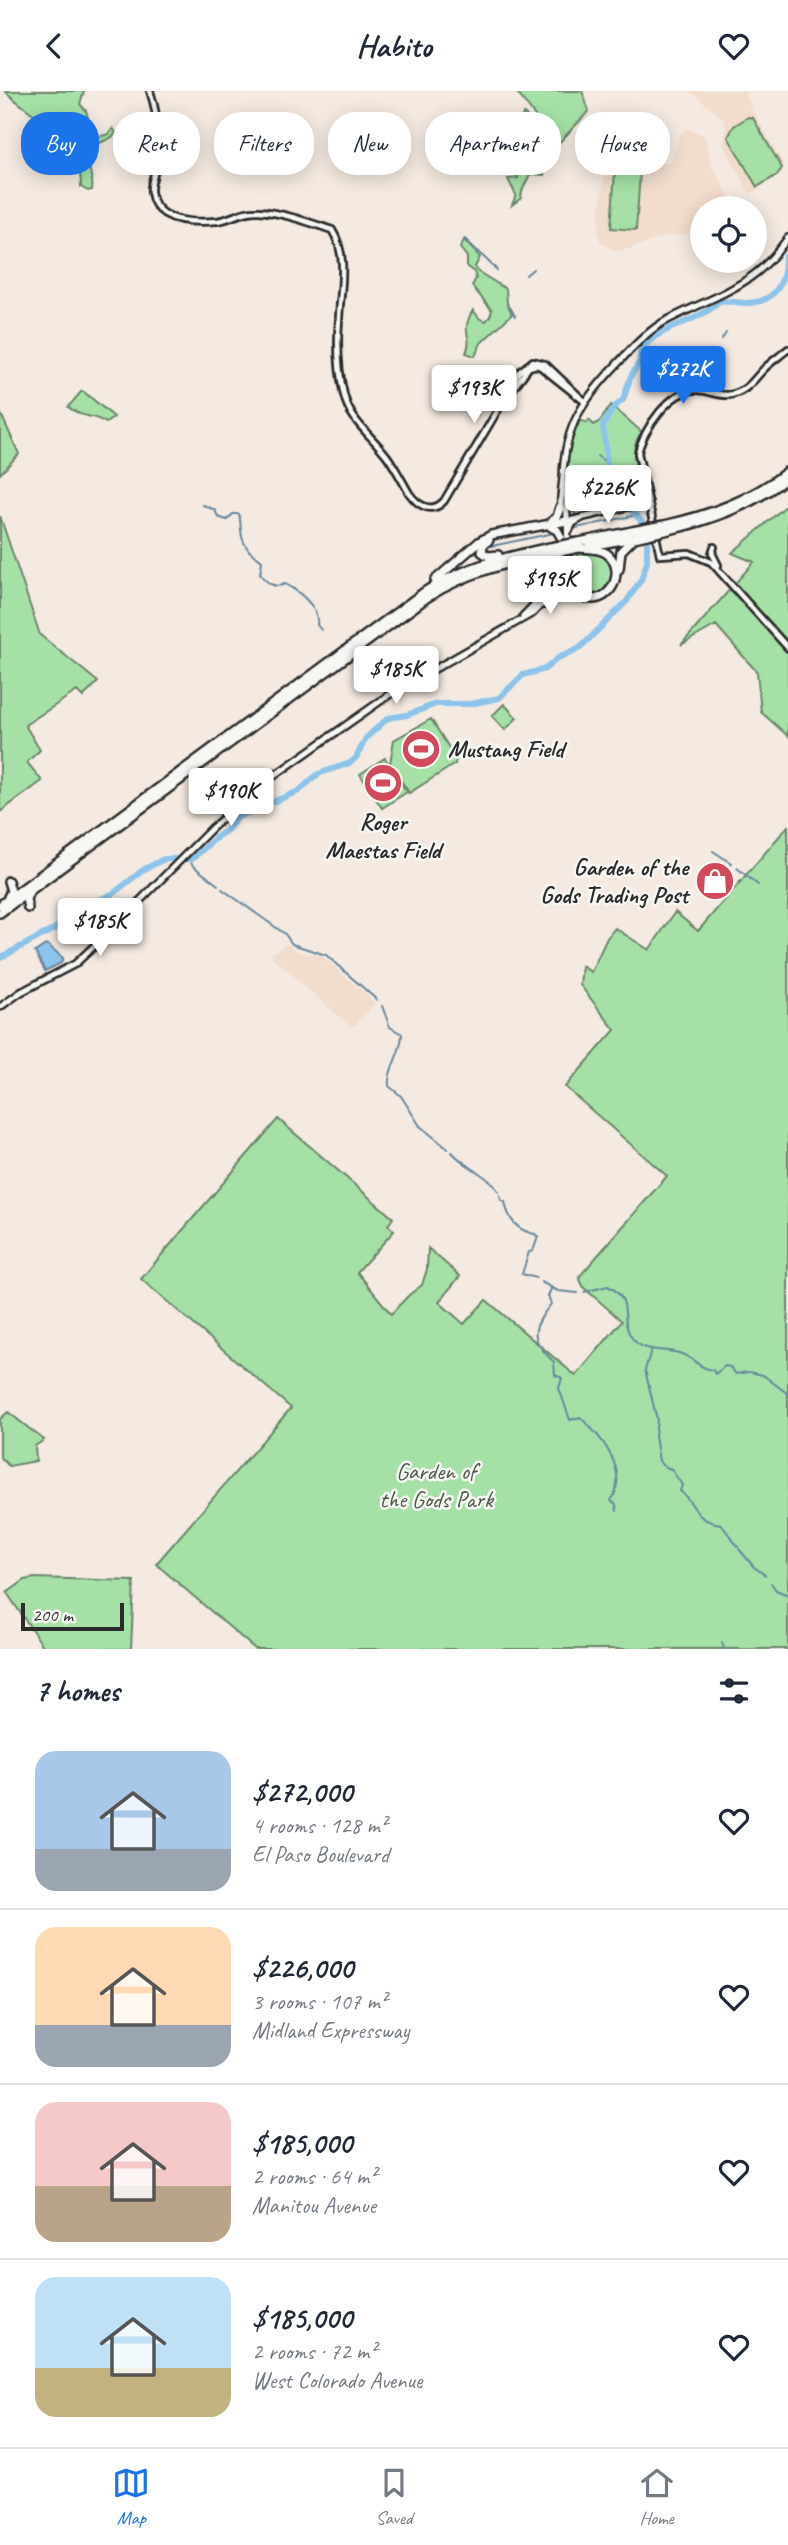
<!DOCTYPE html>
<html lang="en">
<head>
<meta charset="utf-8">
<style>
  :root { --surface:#fff; --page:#f2f2f3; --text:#1f2937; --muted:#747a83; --line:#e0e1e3; --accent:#1a73e8 }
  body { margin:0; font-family:Caveat,sans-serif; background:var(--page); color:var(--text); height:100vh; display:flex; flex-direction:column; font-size:26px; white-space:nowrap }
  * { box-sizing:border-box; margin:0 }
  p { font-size:23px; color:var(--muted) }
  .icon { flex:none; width:38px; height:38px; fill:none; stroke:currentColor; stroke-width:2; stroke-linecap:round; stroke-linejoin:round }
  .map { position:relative; height:1558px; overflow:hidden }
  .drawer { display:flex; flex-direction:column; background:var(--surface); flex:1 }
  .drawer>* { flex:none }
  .banner { position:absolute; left:21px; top:21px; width:747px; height:63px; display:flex; gap:14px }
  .buttons { position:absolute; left:690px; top:105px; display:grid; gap:14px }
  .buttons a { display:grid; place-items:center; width:77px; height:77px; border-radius:50%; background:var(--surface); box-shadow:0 4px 18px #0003; font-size:35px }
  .scale { position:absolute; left:21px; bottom:18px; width:103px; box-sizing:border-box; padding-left:7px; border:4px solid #2b2b2b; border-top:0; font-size:19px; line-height:24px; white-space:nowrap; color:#2b2b2b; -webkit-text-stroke:5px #f6f6f2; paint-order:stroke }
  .price { position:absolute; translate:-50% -60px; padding:0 16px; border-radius:7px; background:#fff; color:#222; font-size:23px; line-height:46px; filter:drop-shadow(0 2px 4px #0008) }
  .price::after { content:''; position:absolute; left:50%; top:42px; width:21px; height:16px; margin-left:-10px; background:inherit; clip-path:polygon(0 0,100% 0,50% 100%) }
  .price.on { background:var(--accent); color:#fff }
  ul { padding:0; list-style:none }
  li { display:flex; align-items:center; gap:21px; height:175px; padding:0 35px }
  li+li { border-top:2px solid var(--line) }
  li span { display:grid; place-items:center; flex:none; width:196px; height:140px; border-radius:21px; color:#555 }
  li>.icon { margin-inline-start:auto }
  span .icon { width:84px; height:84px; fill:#fffc; stroke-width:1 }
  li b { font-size:30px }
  h2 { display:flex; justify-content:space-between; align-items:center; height:84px; padding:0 35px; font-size:30px }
  .chip { padding:0 24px; border-radius:28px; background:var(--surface); box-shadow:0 4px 18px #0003; font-size:24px; line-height:63px }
  .chip.on { background:var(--accent); color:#fff }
  header { display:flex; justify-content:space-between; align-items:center; height:91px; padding:0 35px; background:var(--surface); font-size:32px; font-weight:600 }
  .tabs { display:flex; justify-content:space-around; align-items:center; height:98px; border-top:2px solid var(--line); background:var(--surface); font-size:19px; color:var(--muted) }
  .tabs a { display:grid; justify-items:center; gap:4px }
  .tabs .on { color:var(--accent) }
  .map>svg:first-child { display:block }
</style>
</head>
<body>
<header><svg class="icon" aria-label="back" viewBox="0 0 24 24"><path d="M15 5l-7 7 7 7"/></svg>Habito<svg class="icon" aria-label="heart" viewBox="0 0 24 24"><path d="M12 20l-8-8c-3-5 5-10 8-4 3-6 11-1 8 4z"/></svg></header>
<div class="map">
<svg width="788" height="1558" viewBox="0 0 788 1558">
  <rect width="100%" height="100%" fill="#f4eae1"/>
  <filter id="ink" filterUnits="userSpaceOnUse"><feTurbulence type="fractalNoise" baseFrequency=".0143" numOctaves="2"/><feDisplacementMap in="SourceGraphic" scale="14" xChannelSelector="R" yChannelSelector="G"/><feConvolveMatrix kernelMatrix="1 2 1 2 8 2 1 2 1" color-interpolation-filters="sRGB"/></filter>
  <g filter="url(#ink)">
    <path fill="#f2dccc" d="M690,0h55l8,21 31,52 -3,11 -31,19 -27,-50 4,-15 -4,-11z
      M687,38l18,7 6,28 24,44h-33v23l-9,3 -27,2 -44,15h-8l-14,-10 -2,-9 7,-69 17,-12 43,13 6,-2 9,-28z
      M288,853l10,8 24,4 53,47 -20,22 -5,1 -78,-69v-4z"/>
    <path fill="#a5e1a7" stroke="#688669" stroke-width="2" d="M5,0h79l-4,13 6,7 8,27 15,-4 4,-6 3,5c-6,9 -16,7 -23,14 -12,13 2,28 -1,43l-4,1 -7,-4c0,-52 -44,-65 -76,-96z
      M516,0h66l7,20 -32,34z
      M523,23l3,1 6,12 12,15h4l3,7h6l-11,10 -2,16 -14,-1 -8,17 -1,7 -9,7 4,-10 -8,-16 10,-1v-2l-10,-2c0,-12 7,-26 14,-35l-8,-4z
      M748,26l5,1 29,50 -5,7 -20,12 -29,-50 6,-11z
      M615,80l25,2 -4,57 -25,-2z
      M464,149l16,17 -5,10 2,4 29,18 1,14 5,11 -31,29 -6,13 -9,-3c8,-19 -7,-19 7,-43l7,9 6,2 4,-5 2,-6 -20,-24 4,-8 -2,-6 -7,-5v-10l-7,-9z
      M81,301h3l30,25 -8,6c-13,-9 -23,-4 -38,-16z
      M611,314l31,27c-17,20 -2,43 2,65l-6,5 -62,13c-10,-8 -9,-54 -6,-68 2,-9 6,-18 10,-27l7,3 2,-3 5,5 6,-4z
      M0,321l19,42 -19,20z
      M788,413v232l-27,-24 -4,-40 -41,-47 -35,20 73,-83 -22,-9z
      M0,425l40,119 58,47 -15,15 -6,-6 -52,34 15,25 -13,12 15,19 -42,31z
      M569 482a22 22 0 1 1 44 0a22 22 0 1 1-44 0Z
      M504,613l13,14 -12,12 -13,-14z
      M431,628l25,40 -1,5 -46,29 -19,-30 4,-23z
      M385,667l22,34 -25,16 -22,-34z
      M788,735v823h-533l-99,-85 135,-156 -150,-129 137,-160 115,99 -5,7 6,6 -37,41 34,42 18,-19 13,-10 5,-16 1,-21 32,28 -21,26 25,22 22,-24 90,76 46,-55 -38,-33 -5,-11 88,-101 -102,-89 50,-57 -35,-45 2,-19 9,6 16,-34 8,-10 34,22 26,-38 23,19z
      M8,1321l36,28 -9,6 1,15 -27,5 -9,-9v-38z
      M34,1487l100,3 -3,68h-86l-38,-56 18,-13z"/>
    <path fill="#8dc4eb" stroke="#66879e" stroke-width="2" d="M47,853l16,14 -2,5 -16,8 -10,-19z"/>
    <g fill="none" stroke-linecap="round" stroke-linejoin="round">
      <path stroke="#66879e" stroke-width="2" d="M465,148l32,31
        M526,184l7,-6
        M510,216l5,9
        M722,248l4,-6
        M597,365l9,6
        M203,414l12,5 3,7 9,3 6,-6h6c3,12 0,25 9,35 3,5 10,8 14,12l-2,13c7,9 14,15 25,10 14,7 35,24 32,41l4,5
        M576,437l61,-13
        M487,456l67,-14
        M713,760l18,12
        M190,768l2,6 26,20
        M737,777l21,17
        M222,798l63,45 7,10 34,11 51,45
        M382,915l8,21 12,7c0,19 -15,36 -13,52l12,10 19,30 28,23
        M452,1061c14,16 36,22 47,40
        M500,1104l1,5 4,2c3,17 12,29 30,32l3,3 -5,14 -4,1 -7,22 14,4
        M541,1191l17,9 20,2
        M551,1198l-3,7 3,8c-20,25 -22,35 3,58l1,13 7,3 -3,10 11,32 10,-3c22,20 50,54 31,84l5,3 1,7
        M584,1201l24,-6c27,14 10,33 24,52 12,17 36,9 52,17 10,4 18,15 29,15l2,4 10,-8 5,1 6,7 12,-2
        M651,1259l-6,20 12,50 -2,16 4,25 3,4 9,4 11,16 -2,6c19,16 12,29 41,33l17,23
        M750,1281l13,3 25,19
        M739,1458l15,18 11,8
        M771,1492l5,7 12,5
        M722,1552l2,6"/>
      <path stroke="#8dc4eb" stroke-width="6" d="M0,867l54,-29 25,-19 35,-17 29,-23 21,-11h28l26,-23 9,-6 11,-13 61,-26 19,-17 32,-11 6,-5 10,-20 22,-20 19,-3 29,-11h34l29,-6 24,-23 22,-6 13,-11 22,-10 47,-47 14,-21 6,-18v-21l-4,-18 -29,-32 -5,-9 -6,-56 11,-19 9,-7 8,-24 9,-15v-9c18,-27 56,-28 79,-50 9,-2 18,1 28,1 28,0 39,-21 38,-46l3,-3"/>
      <g stroke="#2b2b2b" stroke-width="10">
        <path id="tertiary" d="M150,0c8,24 10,49 6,74 -1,9 -6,18 -5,27 4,31 43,31 66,29 16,-2 24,-11 42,-10 25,2 49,11 73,19 17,27 8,59 7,89 -2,25 -1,51 5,76 6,26 27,40 43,61 8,11 15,25 22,37 9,13 23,21 35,8l55,-93 30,-41 7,-2 5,2 44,35
          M788,258c-7,6 -14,11 -21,17 -11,10 -18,24 -33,28 -13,4 -25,-4 -37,-4 -27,-1 -54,40 -59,63l22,102 29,-2 22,9 77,86
          M500,312l19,-31 14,-11 12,3 39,37
          M568,430l81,-19
          M714,456l-2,6 6,12"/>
      </g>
      <g stroke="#2b2b2b" stroke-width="10">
        <path id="secondary" d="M563,391l3,7 2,56
          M561,418c-1,-11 1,-20 2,-31 1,-53 21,-79 56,-116 13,-14 27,-29 43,-39 31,-17 66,-28 94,-50 13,-10 23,-23 32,-35
          M569,440l4,-8 9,-5
          M523,525c19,-19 37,-37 38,-65
          M0,916l21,-15 54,-28 32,-30 105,-106 46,-41 131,-92 144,-82 21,-22 11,-26"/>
      </g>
      <g stroke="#2b2b2b" stroke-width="12">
        <path id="trunk" d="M551,431l6,-5 3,-10
          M664,434c45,-10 87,-25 124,-54
          M551,436l6,3 4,7
          M665,440c44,-10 88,-25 123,-54
          M489,449l-6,5 -1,7 6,4 10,-1
          M579,451l53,-11
          M590,455l43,-8
          M567,466l1,21 5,11
          M619,478l2,-18 13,-13
          M435,489l45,-39 11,-6 76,-14
          M552,491c13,4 27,17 41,17 22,-1 32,-33 13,-46 -8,-5 -18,-4 -27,-5
          M544,513l15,-11 9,1
          M8,806l3,-6 -3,-10
          M0,814l424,-313c40,-26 81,-35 126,-45
          M28,817l-2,-9 3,-7
          M0,822l428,-316c38,-24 78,-34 122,-43"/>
      </g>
      <use href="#tertiary" stroke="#f6f6f2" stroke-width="4.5"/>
      <use href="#secondary" stroke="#f6f6f2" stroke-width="5"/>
      <use href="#trunk" stroke="#f6f6f2" stroke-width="7"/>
      <g stroke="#2b2b2b" stroke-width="12" stroke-linecap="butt">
        <path id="trunk-bridge" d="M632,440l32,-6
          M634,447l31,-7
          M550,456l29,-5
          M550,463l29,-6"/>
      </g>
      <use href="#trunk-bridge" stroke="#f6f6f2" stroke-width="7"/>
    </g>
  </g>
  <defs>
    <g id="stadium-disc" transform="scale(2.0125)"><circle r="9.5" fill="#d1495b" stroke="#f6f6f2"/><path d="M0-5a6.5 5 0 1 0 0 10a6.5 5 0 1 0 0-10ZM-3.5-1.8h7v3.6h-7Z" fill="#fff"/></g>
    <g id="shop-disc" transform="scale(2.0125)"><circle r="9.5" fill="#d1495b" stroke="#f6f6f2"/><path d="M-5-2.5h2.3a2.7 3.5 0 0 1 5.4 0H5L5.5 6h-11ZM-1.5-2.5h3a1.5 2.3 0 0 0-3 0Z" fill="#fff"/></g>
  </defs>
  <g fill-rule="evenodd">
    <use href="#stadium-disc" x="421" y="658"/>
    <use href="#stadium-disc" x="383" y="692"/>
    <use href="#shop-disc" x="715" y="790"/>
  </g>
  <g text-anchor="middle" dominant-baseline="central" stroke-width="5" stroke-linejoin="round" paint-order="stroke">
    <g font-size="24" font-weight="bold" fill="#2b2b2b" stroke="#f6f6f2" text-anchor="start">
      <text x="448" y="658">Mustang Field</text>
      <text x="383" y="731" text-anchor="middle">Roger<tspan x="383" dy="28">Maestas Field</tspan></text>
      <text x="688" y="776" text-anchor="end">Garden of the<tspan x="688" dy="28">Gods Trading Post</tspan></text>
    </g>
    <g font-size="24" fill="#4a584a" stroke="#f6f6f2">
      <text x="436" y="1380">Garden of<tspan x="436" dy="28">the Gods Park</tspan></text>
    </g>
  </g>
</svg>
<div class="buttons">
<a><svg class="icon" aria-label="locate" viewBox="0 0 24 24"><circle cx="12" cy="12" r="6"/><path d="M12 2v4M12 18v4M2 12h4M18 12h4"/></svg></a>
</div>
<div class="scale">200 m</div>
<b class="price on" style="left:683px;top:315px">$272K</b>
<b class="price" style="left:474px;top:334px">$193K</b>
<b class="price" style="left:608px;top:434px">$226K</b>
<b class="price" style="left:550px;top:525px">$195K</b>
<b class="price" style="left:396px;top:615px">$185K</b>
<b class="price" style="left:231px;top:737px">$190K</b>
<b class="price" style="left:100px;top:867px">$185K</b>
<div class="banner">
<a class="chip on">Buy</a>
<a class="chip">Rent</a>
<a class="chip">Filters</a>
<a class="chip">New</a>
<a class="chip">Apartment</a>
<a class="chip">House</a>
</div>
</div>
<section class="drawer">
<h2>7 homes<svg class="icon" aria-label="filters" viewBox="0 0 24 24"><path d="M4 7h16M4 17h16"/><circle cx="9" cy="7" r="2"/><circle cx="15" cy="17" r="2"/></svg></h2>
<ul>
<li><span style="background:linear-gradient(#a9c7e8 70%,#9aa5b1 0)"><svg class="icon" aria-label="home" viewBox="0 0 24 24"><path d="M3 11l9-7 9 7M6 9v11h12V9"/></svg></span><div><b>$272,000</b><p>4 rooms · 128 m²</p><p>El Paso Boulevard</p></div><svg class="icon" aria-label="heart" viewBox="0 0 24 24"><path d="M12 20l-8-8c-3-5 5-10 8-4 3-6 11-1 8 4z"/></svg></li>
<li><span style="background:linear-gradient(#ffd9b3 70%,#9aa5b1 0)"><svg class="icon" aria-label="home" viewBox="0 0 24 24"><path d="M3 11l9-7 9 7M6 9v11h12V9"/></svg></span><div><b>$226,000</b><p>3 rooms · 107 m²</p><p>Midland Expressway</p></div><svg class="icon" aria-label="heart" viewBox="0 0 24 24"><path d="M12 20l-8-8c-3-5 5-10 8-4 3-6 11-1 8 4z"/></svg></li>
<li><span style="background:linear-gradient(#f6c9c9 60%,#b9a48a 0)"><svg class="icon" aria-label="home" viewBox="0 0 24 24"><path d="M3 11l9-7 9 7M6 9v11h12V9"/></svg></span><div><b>$185,000</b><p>2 rooms · 64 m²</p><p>Manitou Avenue</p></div><svg class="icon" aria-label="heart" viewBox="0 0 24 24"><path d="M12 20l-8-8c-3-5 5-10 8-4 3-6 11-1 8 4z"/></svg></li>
<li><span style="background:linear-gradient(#bfe0f5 65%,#c2b280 0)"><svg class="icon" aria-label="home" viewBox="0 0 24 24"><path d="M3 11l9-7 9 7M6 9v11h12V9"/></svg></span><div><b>$185,000</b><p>2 rooms · 72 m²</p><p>West Colorado Avenue</p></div><svg class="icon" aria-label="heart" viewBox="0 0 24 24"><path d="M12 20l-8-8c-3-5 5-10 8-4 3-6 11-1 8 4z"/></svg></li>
</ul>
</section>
<nav class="tabs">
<a class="on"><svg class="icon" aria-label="map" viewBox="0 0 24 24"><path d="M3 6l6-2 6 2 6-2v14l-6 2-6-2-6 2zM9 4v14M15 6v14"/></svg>Map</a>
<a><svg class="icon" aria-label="saved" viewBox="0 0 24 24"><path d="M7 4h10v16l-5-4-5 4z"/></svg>Saved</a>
<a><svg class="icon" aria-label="home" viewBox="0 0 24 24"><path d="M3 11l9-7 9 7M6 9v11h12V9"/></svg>Home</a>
</nav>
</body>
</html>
